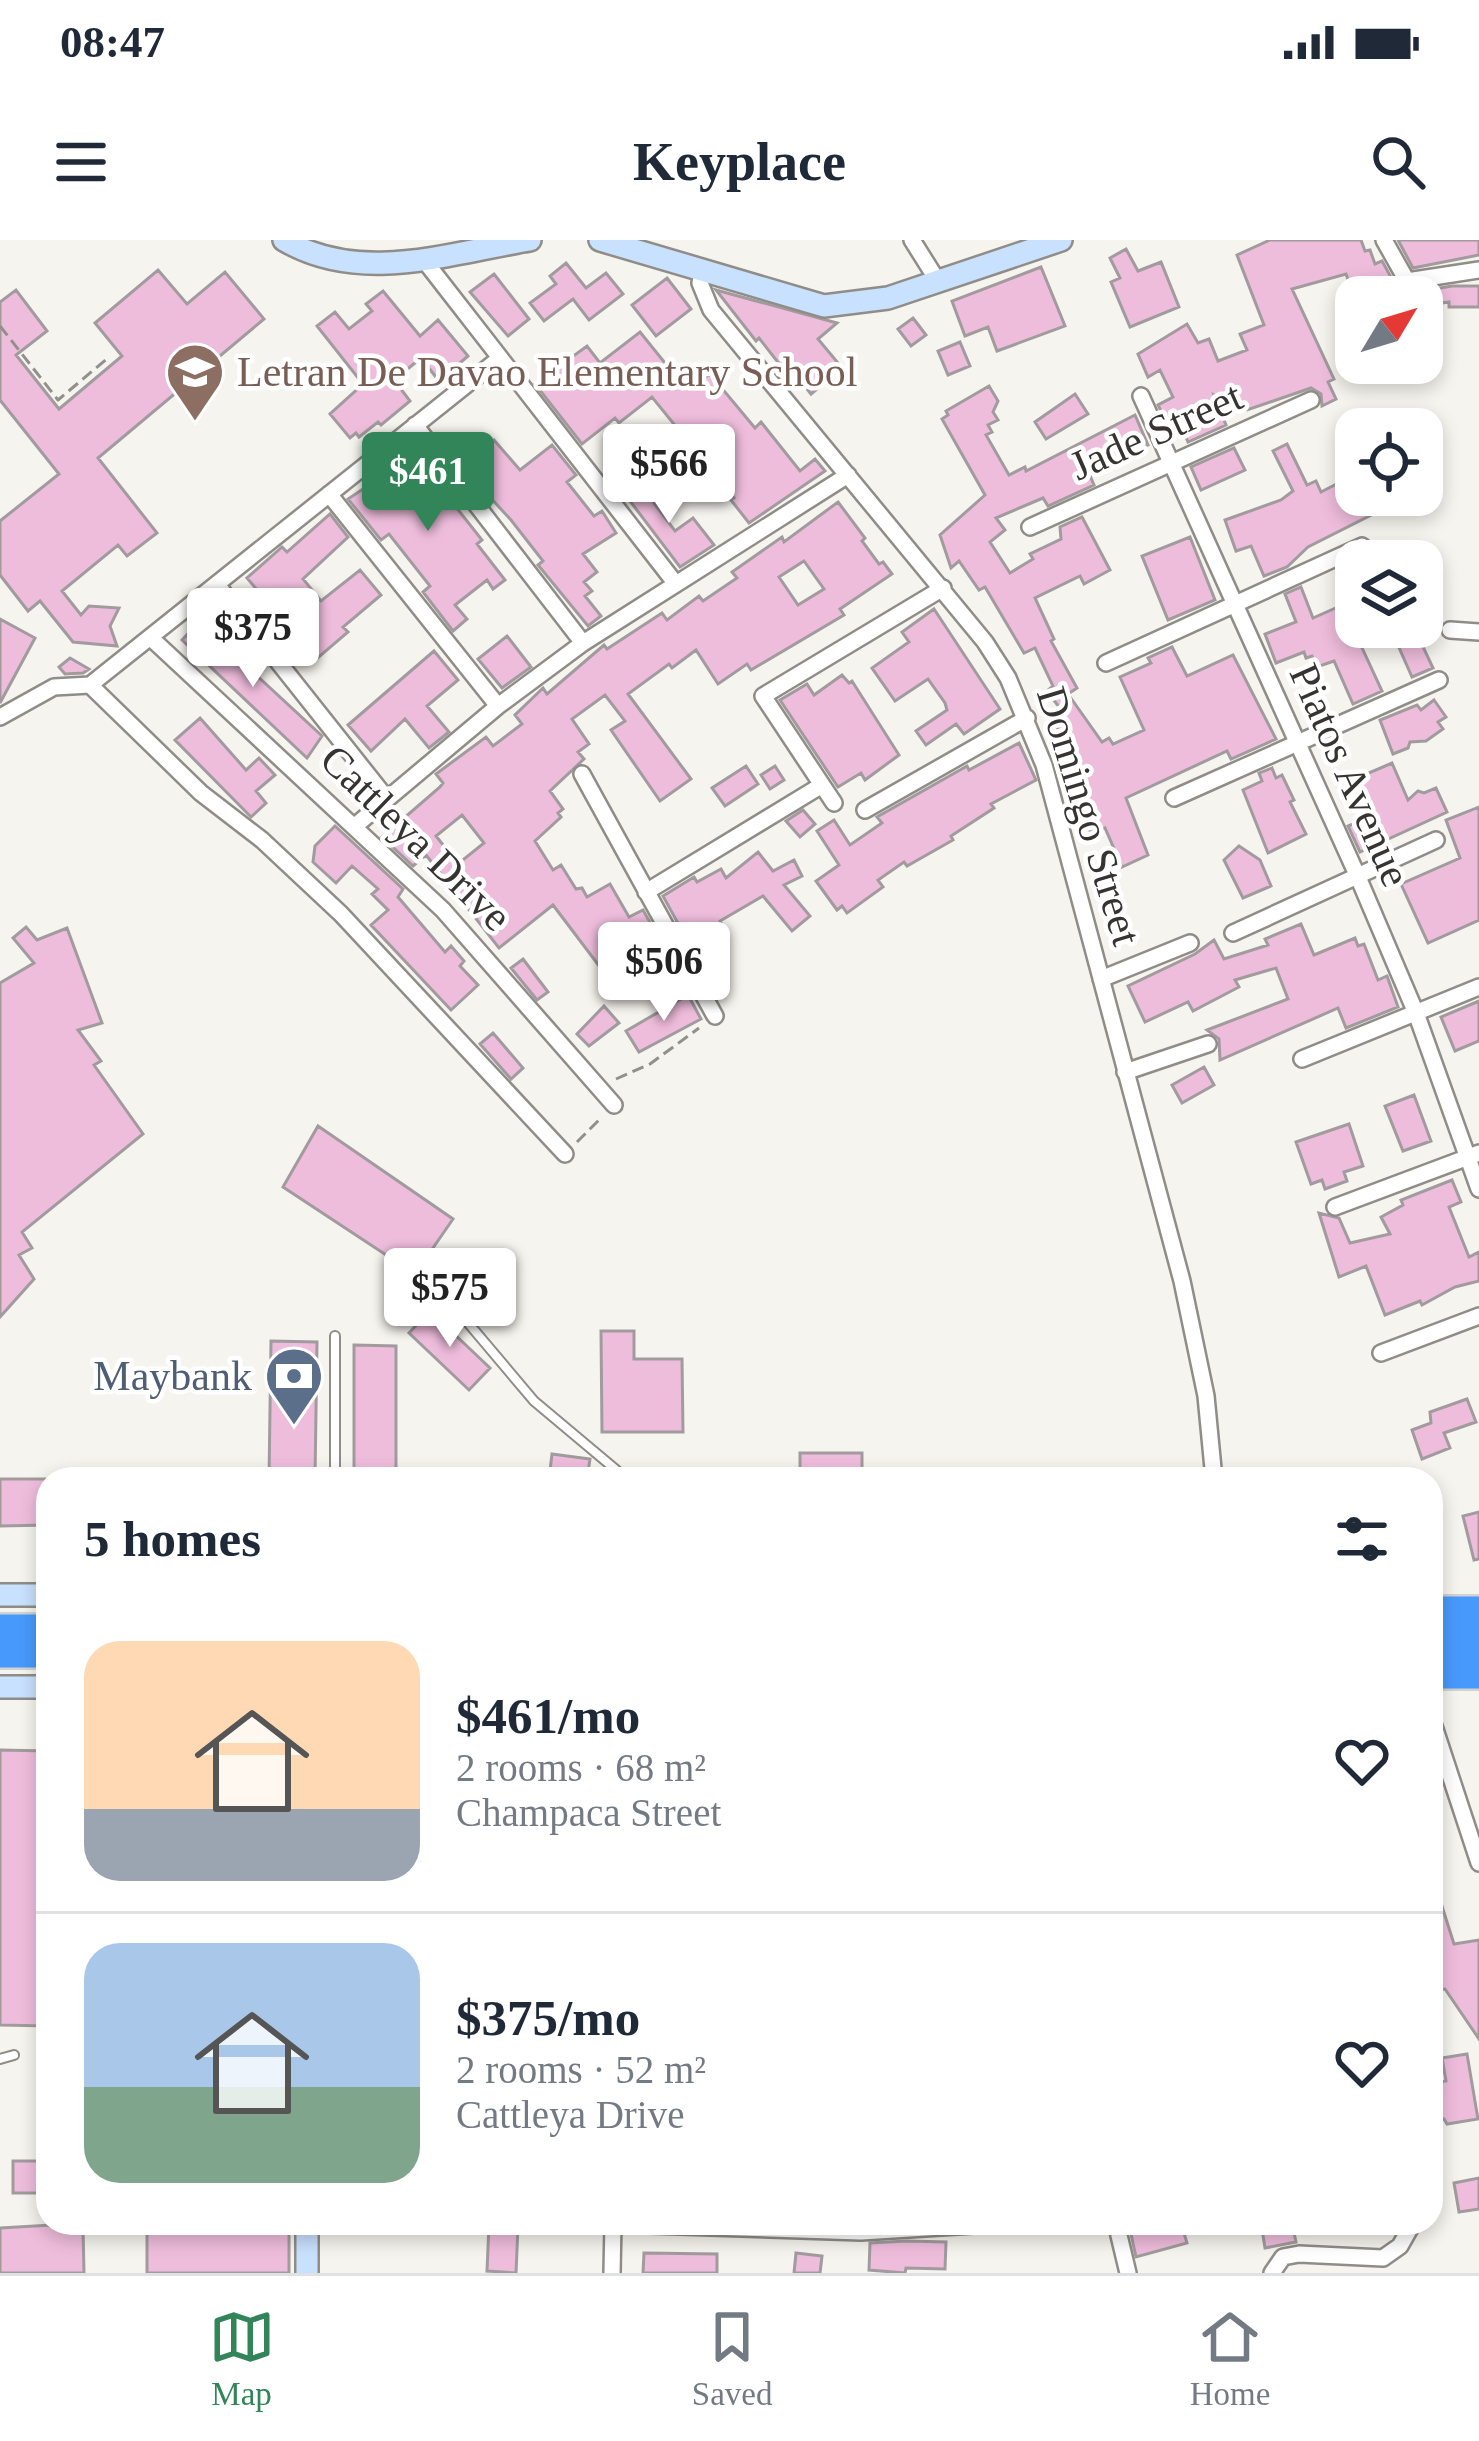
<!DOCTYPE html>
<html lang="en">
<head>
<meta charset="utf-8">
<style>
  :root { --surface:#fff; --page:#f6f6f7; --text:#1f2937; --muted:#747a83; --line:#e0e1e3; --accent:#318558 }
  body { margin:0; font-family:Georgia,serif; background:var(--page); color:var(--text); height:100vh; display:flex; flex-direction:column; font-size:45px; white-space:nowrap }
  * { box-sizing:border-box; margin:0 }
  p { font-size:39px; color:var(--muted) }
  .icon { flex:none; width:66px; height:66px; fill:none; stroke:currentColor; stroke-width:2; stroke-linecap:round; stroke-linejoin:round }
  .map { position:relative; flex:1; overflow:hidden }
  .details { position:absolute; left:36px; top:1227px; width:1407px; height:768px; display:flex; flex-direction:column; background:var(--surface); border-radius:36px; box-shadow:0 6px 18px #0003 }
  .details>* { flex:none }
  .needle { width:78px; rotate:52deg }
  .controls { position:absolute; left:1335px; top:36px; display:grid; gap:24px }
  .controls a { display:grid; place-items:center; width:108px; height:108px; border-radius:24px; background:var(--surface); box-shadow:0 6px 18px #0003; font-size:60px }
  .price { position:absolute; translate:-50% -102px; padding:0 27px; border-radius:12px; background:#fff; color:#222; font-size:39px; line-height:78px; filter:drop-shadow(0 3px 6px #0008) }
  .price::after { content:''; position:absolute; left:50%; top:72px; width:36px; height:27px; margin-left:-18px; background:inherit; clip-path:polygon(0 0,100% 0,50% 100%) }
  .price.current { background:var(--accent); color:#fff }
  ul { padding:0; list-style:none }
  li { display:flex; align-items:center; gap:36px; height:300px; padding:0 48px }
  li+li { border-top:3px solid var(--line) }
  li span { display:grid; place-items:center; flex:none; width:336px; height:240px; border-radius:36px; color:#555 }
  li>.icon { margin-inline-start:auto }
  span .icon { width:144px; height:144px; fill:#fffc; stroke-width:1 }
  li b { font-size:51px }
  h2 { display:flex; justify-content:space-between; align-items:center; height:144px; padding:0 48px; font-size:51px }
  .status { display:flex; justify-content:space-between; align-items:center; height:84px; padding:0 60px; background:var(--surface); direction:ltr }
  .status svg { height:33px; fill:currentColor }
  header { display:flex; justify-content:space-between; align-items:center; height:156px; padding:0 48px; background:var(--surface); font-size:54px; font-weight:700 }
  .tab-bar { display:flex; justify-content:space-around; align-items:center; height:168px; border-top:3px solid var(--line); background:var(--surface); font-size:33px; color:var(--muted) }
  .tab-bar a { display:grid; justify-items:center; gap:6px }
  .tab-bar .current { color:var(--accent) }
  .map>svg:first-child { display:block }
</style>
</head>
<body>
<div class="status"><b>08:47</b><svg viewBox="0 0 49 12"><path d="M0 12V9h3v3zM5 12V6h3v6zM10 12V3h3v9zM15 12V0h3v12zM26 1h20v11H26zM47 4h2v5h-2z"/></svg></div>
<header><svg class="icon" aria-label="menu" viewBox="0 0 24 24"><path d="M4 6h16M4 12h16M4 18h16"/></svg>Keyplace<svg class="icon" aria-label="search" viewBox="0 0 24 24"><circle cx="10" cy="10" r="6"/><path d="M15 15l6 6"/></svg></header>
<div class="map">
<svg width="1479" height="2033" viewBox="0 0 1479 2033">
  <rect width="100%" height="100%" fill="#f6f4ee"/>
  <path fill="#efbddc" stroke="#a19b9e" stroke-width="3" fill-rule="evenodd" d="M1270,0h91l4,11 5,-1 5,14 7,-3 10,18 -18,5 1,-5 -24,9 -5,-14 -54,15 42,90 -6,3 8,17 -14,7 -1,-12 -10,-6 -64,22 -33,-15 12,30 -38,17 -13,-30 -11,5 -6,-12 15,-8 -13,-27 -12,7 -10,-23 49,-30 11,19 11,-4 9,22 29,-11 -7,-16 24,-9 -27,-70z
    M1398,0h81v15l-66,13z
    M1126,9l12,22 23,-9 18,45 -49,20 -19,-45 9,-4 -10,-20z
    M566,23l20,25 20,-15 17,21 -34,26 -16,-21 -29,22 -14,-18 26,-19 -6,-8z
    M1041,27l24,59 -68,25 -9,-24 -23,9 -13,-35z
    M158,30l29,34 38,-32 39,47 -166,139 59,75 -30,23 -9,-11 -56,46 19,24 8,-9 30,2 -9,18 7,20 -44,-4 -33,-41 -12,10 -28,-36v-54l59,-47 -59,-74v-98l16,-12 31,41 -31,24 43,54 63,-53 -27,-33z
    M494,34l35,45 -21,17 -38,-44z
    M667,38l24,31 -35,27 -24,-31z
    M1452,46h27v21h-30v-5l-27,4v-15z
    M716,50l121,33 -19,16 20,24 -14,11 4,6 -17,14 -26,-33 -5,4 -21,-27 -3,3z
    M383,51l37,45 18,-16 30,36 -29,25 -18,-23 -27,22 16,21 -29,24 -3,-3 -19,15 -3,-4 -6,5 -20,-24 33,-30 -46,-58 18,-14 14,17 23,-18 -6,-7z
    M913,78l13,17 -15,11 -13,-17z
    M640,92l33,41 12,-9 14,18 11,-8 45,54 6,-6 39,49 15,-12 10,12 -76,52 -18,-23 3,-2 -82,-101 -33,26 -4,-5 -33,26 -47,-60 52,-38 13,17z
    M960,102l10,24 -22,9 -10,-24z
    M989,146l9,15 -5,11 5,8 -10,5 4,7 -6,3 23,40 16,-8 1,4 109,-56 13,30 -60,26 6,14 -46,21 -5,-8 -47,20 9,12 -15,12 20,31 23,-14 -3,-5 31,-15 -1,-12 22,-10 28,53 -26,14 -4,-8 -45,22 19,41 -3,2 26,47 -9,6 34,48 7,-4 4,6 31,-14 -24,-53 31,-14 -3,-5 24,-11 15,29 46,-21 43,84 -45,20 -4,-8 -101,47 22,57 -26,12 -17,-39 -14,5 -39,-91 11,-6 -12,-17 11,-8 -15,-20 6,-5 -18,-38 -11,5 -39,-66 -6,3 -20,-29 -8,7 -11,-33 45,-40 -43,-76 6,-4 -2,-4z
    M1075,154l13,20 -42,25 -11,-17z
    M494,200l26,30 32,-25 24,30 -9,7 27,34 8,-5 14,22 -33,21 14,18 -13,10 8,9 -7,5 16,20 -13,10 -50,-61 5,-4 -32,-41 -49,-53z
    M1287,204l20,41 9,-4 5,11 35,-18v21h17l8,15 -73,37 -21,20 -23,9 -13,-30 -15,5 -11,-31 56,-20 12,-9 -20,-40z
    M1234,208l11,22 -44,20 -10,-23z
    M420,211l18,23 -5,4 49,62 -5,4 28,36 -12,9 -6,-9 -32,25 12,14 -14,12 -30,-39 7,-6 -41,-52 -8,6 -33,-41z
    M651,237l14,17 -11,9 21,28 18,-13 21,27 -34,22 -53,-70z
    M838,262l27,36 -3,3 17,23 4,-2 9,12 -52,35 4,6 -93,55 -4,-6 -29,20 -22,-34 -24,18 -3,-4 -41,30 63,85 -31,22 -49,-71 14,-9 -20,-26 -33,24 17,25 -11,8 6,7 -34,32 13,18 -5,4 3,4 -26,24 18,29 8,-5 15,24 6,-1 5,9 23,-13 19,33 14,-7 13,23 -31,16 12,14 -13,12 -14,-16 -10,8 -47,-62 -54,43 -73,-93 -13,11 -31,-29 58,-50 3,-4 -7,-9 50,-37 7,9 29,-22 -7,-9 28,-27 4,6 57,-49 3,4 55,-36 5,7 32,-24 4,5 34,-23 -5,-6 50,-35 2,5zM804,321l20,28 -26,16 -19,-28zM462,575l22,28 -26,21 -22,-28z
    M330,274l18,23 -45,42 18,22 39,-31 21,25 -38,32 5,5 -35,30 -32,-38 -9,7 -14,-16 12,-10 -23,-27 35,-31 5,5z
    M1190,297l25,63 -47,20 -26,-64z
    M1301,347l12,31 43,-19v21l-6,2 32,69 -29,13 -19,-43 -17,6 -5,-11 -6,2 -2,-6 -28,11 -11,-29 31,-12 -11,-28z
    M934,369l66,100 -36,25 -8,-10 -30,21 -10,-14 31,-21 -2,-7 -17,-24 -33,22 -23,-33 37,-26 -7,-10z
    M0,379l35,19 -35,65z
    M199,382l123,114 -15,22 -125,-118z
    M1417,394l16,34 -21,9 -15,-34z
    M507,396l24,31 -29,21 -24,-29z
    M434,411l24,29 -31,26 22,26 -20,16 -24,-29 -34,32 -23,-26z
    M70,418l19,11 -6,4 -18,1 -6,-7z
    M842,435l7,8 3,-2 47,74 -34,25 -4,-7 -23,14 -58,-87 27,-16 7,11z
    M1434,460l12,17 -8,5 5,7 -17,12 -16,1 -2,6 -15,6 -13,-34 37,-15 4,5z
    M200,478l46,52 13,-12 16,17 -19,16 10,12 -15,14 -76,-77z
    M1019,503l17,37 -45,24 3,4 -43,28 2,4 -46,26 -3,-4 -26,18 5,7 -36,26 -5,-7 -5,4 -21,-29 23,-16 -22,-34 17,-11 16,25 32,-22 -5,-6 90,-51 2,4z
    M1392,523l16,37 10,-9 6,2 12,-5 11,24 -87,40 -12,-26 19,-8 -17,-37z
    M746,526l12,18 -33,22 -13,-18z
    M775,526l9,14 -14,9 -9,-14z
    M1272,528l4,10 6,-3 12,25 -4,2 16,32 -38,19 -25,-63 19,-9 -3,-8z
    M1479,567v113l-51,23 -27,-59 59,-26 -14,-38z
    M803,570l12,14 -15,13 -14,-16z
    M335,586l68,63 -5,8 47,55 6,-6 13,15 -4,5 18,19 -27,25 -80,-85 17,-15 -16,-16 6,-5 -26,-23 -16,17 -23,-21 2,-16z
    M1239,606l21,14 11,26 -28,12 -19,-38z
    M758,612l15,19 21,-11 8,16 -18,9 26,31 -18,15 -29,-35 -43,25 3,6 -32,20 -28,-51 31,-19 3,5 24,-13 5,9z
    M1301,684l13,31 41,-17 3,8 6,-2 14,36 9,-4 11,31 -52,21 -8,-20 -118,52 -1,-21 -12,-9 81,-31 -12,-31 -41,12 4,7 -46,24 -5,-9 -43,20 -17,-36 67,-32 19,-14 10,19 44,-14 -3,-6z
    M26,687l11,13 30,-12 35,95 -24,7 23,31 -7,4 49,69 -121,98 10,16 -13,7 15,24 -34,38v-334l34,-20 -21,-25z
    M523,719l25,33 -11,8 -26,-32z
    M688,755l13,24 -62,33 -13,-21z
    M1479,761v40l-24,10 -14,-34z
    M604,766l15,17 -30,23 -12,-12z
    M493,793l30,35 -12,11 -31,-35z
    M1204,827l10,18 -32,18 -10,-18z
    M1414,855l17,46 -28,10 -18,-45z
    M1349,884l14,42 -19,6 3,9 -22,8 -3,-9 -11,4 -15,-42z
    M318,886l135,93 -38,55 -132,-87z
    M1452,940l9,22 -12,5 20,50 10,-5v29l-24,6 -33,18 -2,-4 -35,14 -19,-49 -27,11 -20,-64 20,5 11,25 40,-9 -9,-17 22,-12 -2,-5z
    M430,1071l60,57 -21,22 -60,-57z
    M601,1091h33v28h48l1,73h-81z
    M271,1101l46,1 -2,137h-46z
    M354,1105l42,1v133h-42z
    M1467,1159l9,23 -32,11 6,15 -28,11 -10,-29 19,-7 -1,-11z
    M800,1213h62v26h-62z
    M552,1214l38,5 -3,20h-38z
    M0,1239h48v46l-48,1z
    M1479,1272v47l-5,1 -11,-44z
    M0,1510l48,1v275l-48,-1z
    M1434,1641l20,63 25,-4v99l-34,-50 -14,2v-109z
    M1467,1814l11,65 -31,5 -3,-5 -13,2v-38l15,-2 -4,-23z
    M13,1921h31l1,32h-32z
    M1479,1938v31l-20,3 -5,-29z
    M147,1983h142v50h-142z
    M1136,1983h45l6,20 -51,14 -7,-32z
    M1261,1983h31l4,19 -31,6z
    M489,1984l29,2 -2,47 -29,-2z
    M52,1985l31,3 1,45h-84v-45z
    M907,2001l39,1 -1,27 -39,-1 -1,5 -36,-3 1,-27z
    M644,2013l73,1v19h-74z
    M796,2013l26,3 -2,17h-26z"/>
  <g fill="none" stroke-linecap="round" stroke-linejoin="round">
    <g stroke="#908d88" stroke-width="12">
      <path id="lane" d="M442,1052l92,109 93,78
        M335,1096v143
        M0,1819l14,-4"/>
    </g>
    <g stroke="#908d88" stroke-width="20">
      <path id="street" d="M912,0l27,43
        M1384,0l23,41 72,-11
        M424,20l252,324
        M703,29l-3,14 11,27 274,332 23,36 36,87 138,516 24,115 8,83
        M1141,156l217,481 58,136 63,176
        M415,185l168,218
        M329,254l169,212
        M1030,287l281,-127
        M218,346l169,213
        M1450,390l29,2
        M152,399l291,271 171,195
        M1106,423l256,-117
        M90,445l410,-327
        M0,477l54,-30 36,-2 111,108 61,47 79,74 224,240
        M582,534l133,242
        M1174,558l265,-118
        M834,563l-71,-107 180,-108
        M865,570l162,-92
        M355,586l143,-120 85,-63 265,-168
        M646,652l176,-107
        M1233,693l203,-93
        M1101,739l89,-36
        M1302,819l177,-72
        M1125,832l83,-28
        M1335,967l144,-54
        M1381,1113l98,-37
        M1431,1477l48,146
        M587,1983l274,9 145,-9
        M1116,1983l12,50
        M1383,2018l17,-12 13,-23
        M612,2033l1,-50
        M1272,2033l11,-16 16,-3 84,4"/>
    </g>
    <g stroke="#908d88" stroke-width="26">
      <path id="secondary" d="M284,0c77,45 165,13 246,0
        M600,0l224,66 64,-8 173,-58
        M0,1355h48
        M0,1447h48
        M307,2033v-50"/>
    </g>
    <g stroke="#d3d2d2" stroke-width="32">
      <path id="highway" d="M1431,1370h48
        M0,1388h48
        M1431,1389h48
        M0,1414h48
        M1431,1414h48
        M1431,1435h48"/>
    </g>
    <path stroke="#92908c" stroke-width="3" stroke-dasharray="12 6" stroke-linecap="butt" d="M0,86l58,74 51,-43
      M616,839l34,-15 49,-36
      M577,902l23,-23"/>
    <use href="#lane" stroke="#fff" stroke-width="8"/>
    <use href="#street" stroke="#fff" stroke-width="15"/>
    <use href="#secondary" stroke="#c8e1fe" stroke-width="21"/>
    <use href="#highway" stroke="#479afc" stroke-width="27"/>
  </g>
  <defs>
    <g id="school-pin" transform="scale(3)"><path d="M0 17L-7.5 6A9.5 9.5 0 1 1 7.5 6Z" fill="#8d6e63" stroke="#fff"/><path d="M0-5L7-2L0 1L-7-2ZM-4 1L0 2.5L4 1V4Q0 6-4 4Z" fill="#fff"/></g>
    <g id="bank-pin" transform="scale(3)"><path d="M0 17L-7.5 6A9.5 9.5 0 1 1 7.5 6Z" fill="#5c6f8a" stroke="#fff"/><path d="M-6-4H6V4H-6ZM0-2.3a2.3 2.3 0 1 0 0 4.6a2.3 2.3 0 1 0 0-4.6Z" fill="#fff"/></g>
  </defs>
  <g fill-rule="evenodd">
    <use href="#school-pin" x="195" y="132"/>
    <use href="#bank-pin" x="294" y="1136"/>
  </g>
  <g text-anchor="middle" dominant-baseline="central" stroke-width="9" stroke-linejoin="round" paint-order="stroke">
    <g font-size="42" fill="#785e54" stroke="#fff" text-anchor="start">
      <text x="237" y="132">Letran De Davao Elementary School</text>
    </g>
    <g font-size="42" fill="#353432" stroke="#fff">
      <text transform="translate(1156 191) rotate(-24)">Jade Street</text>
      <text transform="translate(1350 535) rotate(66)">Piatos Avenue</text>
      <text transform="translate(1089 576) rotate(73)">Domingo Street</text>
      <text transform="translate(416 598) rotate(44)">Cattleya Drive</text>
    </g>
    <g font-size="42" fill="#4e5e75" stroke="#fff" text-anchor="end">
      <text x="252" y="1136">Maybank</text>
    </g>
  </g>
</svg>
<div class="controls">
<a><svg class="needle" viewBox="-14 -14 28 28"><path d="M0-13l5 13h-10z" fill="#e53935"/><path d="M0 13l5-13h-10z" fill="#747a83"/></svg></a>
<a><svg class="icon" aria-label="locate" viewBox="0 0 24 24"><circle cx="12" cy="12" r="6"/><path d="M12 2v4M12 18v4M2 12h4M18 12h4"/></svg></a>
<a><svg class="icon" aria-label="layers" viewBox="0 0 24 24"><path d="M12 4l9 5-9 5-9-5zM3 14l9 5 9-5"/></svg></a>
</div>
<b class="price" style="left:669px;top:286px">$566</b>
<b class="price current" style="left:428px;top:294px">$461</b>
<b class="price" style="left:253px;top:450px">$375</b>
<b class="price" style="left:664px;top:784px">$506</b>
<b class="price" style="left:450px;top:1110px">$575</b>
<section class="details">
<h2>5 homes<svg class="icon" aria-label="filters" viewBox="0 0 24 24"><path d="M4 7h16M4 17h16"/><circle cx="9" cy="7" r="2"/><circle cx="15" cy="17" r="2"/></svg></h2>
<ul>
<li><span style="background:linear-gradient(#ffd9b3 70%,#9aa5b1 0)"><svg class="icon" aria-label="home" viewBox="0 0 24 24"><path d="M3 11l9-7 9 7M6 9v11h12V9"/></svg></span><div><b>$461/mo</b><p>2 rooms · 68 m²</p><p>Champaca Street</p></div><svg class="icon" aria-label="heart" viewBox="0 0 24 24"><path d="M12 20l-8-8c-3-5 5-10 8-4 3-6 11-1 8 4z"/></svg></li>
<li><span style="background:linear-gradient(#a9c7e8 60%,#7fa58c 0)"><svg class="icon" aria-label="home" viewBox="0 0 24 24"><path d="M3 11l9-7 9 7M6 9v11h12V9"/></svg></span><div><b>$375/mo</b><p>2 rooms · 52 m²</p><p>Cattleya Drive</p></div><svg class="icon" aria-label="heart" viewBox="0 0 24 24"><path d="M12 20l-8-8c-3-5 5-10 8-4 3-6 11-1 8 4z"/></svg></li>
</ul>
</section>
</div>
<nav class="tab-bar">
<a class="current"><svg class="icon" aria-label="map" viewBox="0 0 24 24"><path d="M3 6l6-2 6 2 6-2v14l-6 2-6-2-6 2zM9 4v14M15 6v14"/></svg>Map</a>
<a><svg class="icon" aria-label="saved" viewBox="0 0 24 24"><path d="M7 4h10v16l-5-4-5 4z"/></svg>Saved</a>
<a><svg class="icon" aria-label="home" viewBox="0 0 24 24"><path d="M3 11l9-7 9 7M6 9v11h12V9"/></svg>Home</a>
</nav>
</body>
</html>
